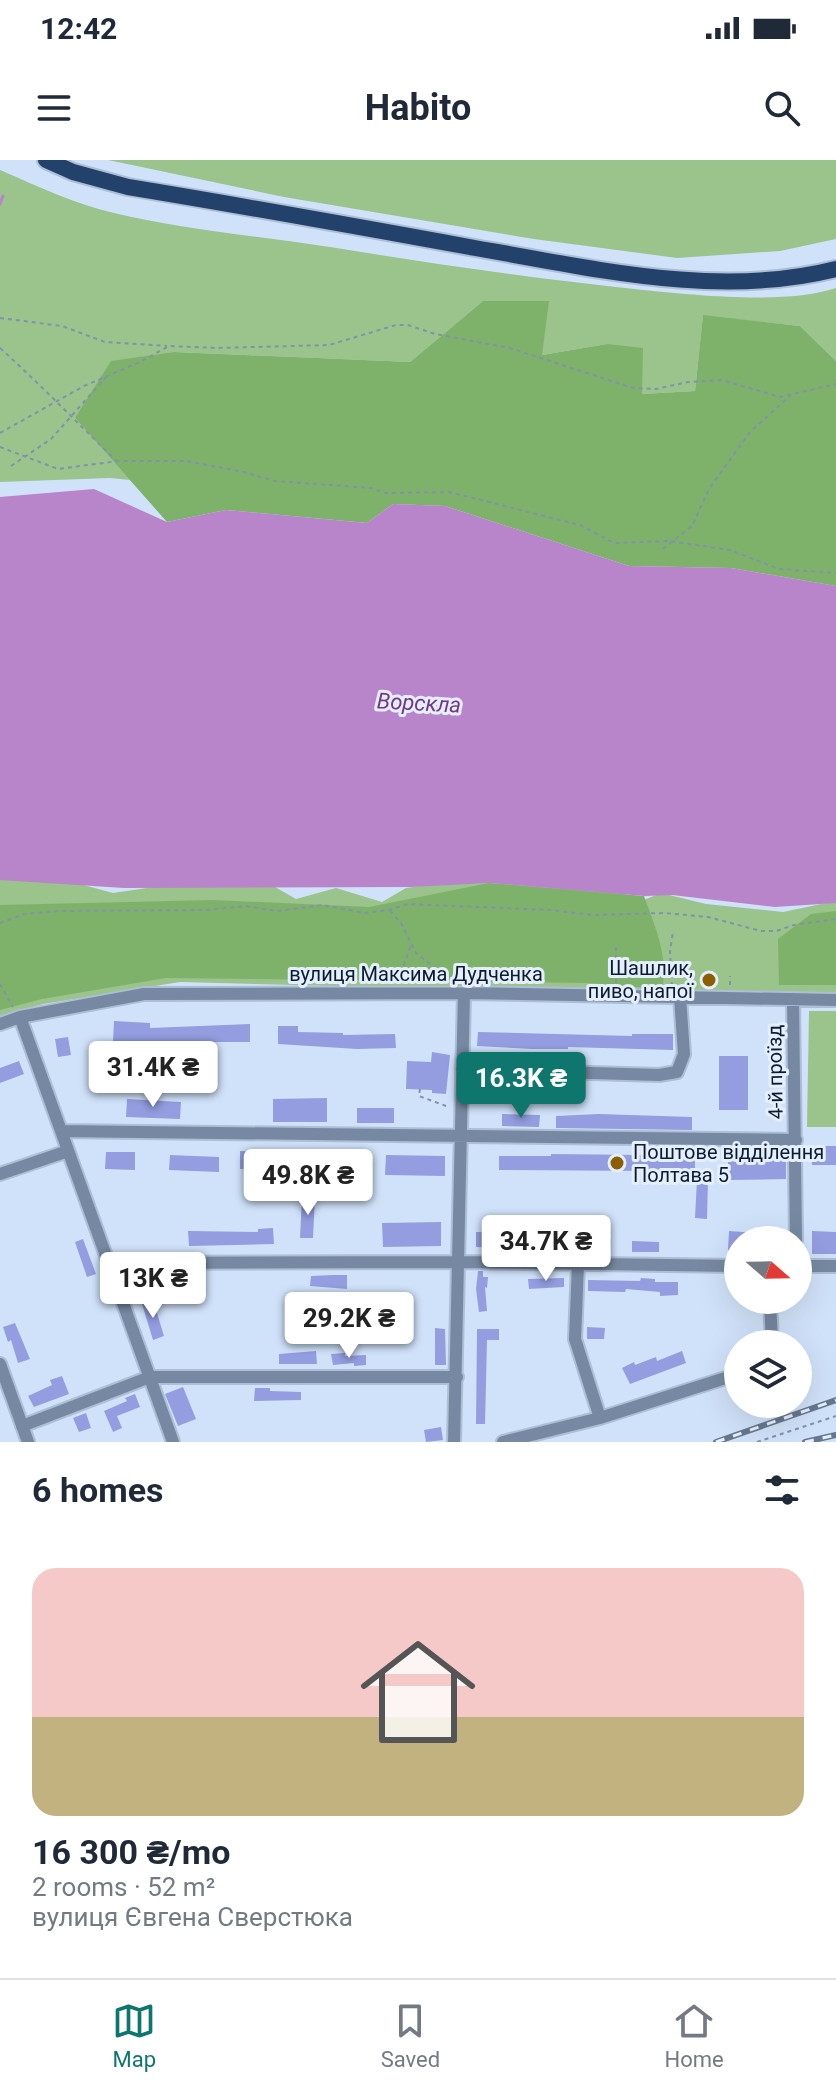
<!DOCTYPE html>
<html lang="en">
<head>
<meta charset="utf-8">
<style>
  :root { --surface:#fff; --page:#f6f6f7; --text:#1f2937; --muted:#747a83; --line:#e0e1e3; --accent:#0f766e }
  body { margin:0; font-family:Roboto,sans-serif; background:var(--page); color:var(--text); height:100vh; display:flex; flex-direction:column; font-size:30px; white-space:nowrap }
  * { box-sizing:border-box; margin:0 }
  p { font-size:26px; color:var(--muted) }
  .icon { flex:none; width:44px; height:44px; fill:none; stroke:currentColor; stroke-width:2; stroke-linecap:round; stroke-linejoin:round }
  .map { position:relative; height:1282px; overflow:hidden }
  .drawer { display:flex; flex-direction:column; background:var(--surface); flex:1 }
  .drawer>* { flex:none }
  .needle { width:52px; rotate:110deg }
  .tools { position:absolute; left:724px; top:1066px; display:grid; gap:16px }
  .tools a { display:grid; place-items:center; width:88px; height:88px; border-radius:50%; background:var(--surface); box-shadow:0 8px 32px #0002; font-size:40px }
  .price { position:absolute; translate:-50% -68px; padding:0 18px; border-radius:8px; background:#fff; color:#222; font-size:26px; line-height:52px; filter:drop-shadow(0 2px 4px #0008) }
  .price::after { content:''; position:absolute; left:50%; top:48px; width:24px; height:18px; margin-left:-12px; background:inherit; clip-path:polygon(0 0,100% 0,50% 100%) }
  .price.selected { background:var(--accent); color:#fff }
  ul { padding:0; list-style:none }
  li { display:grid; align-content:center; gap:16px; height:424px; padding:0 32px }
  li span { display:grid; place-items:center; height:248px; border-radius:24px; color:#555 }
  li>.icon { margin-inline-start:auto }
  span .icon { width:144px; height:144px; fill:#fffc; stroke-width:1 }
  li b { font-size:34px }
  h2 { display:flex; justify-content:space-between; align-items:center; height:96px; padding:0 32px; font-size:34px }
  .status { display:flex; justify-content:space-between; align-items:center; height:56px; padding:0 40px; background:var(--surface); direction:ltr }
  .status svg { height:22px; fill:currentColor }
  header { display:flex; justify-content:space-between; align-items:center; height:104px; padding:0 32px; background:var(--surface); font-size:36px; font-weight:700 }
  .tab-bar { display:flex; justify-content:space-around; align-items:center; height:112px; border-top:2px solid var(--line); background:var(--surface); font-size:22px; color:var(--muted) }
  .tab-bar a { display:grid; justify-items:center; gap:4px }
  .tab-bar .selected { color:var(--accent) }
  .map>svg:first-child { display:block }
</style>
</head>
<body>
<div class="status"><b>12:42</b><svg viewBox="0 0 49 12"><path d="M0 12V9h3v3zM5 12V6h3v6zM10 12V3h3v9zM15 12V0h3v12zM26 1h20v11H26zM47 4h2v5h-2z"/></svg></div>
<header><svg class="icon" aria-label="menu" viewBox="0 0 24 24"><path d="M4 6h16M4 12h16M4 18h16"/></svg>Habito<svg class="icon" aria-label="search" viewBox="0 0 24 24"><circle cx="10" cy="10" r="6"/><path d="M15 15l6 6"/></svg></header>
<div class="map">
<svg width="836" height="1282" viewBox="0 0 836 1282">
  <rect width="100%" height="100%" fill="#d0e2fa"/>
  <path fill="#9bc38c" d="M108,0h728v79l-56,12 -103,7 -143,-19 -250,-42z
    M0,10c37,16 75,34 114,43 71,17 144,23 216,34 104,17 208,32 313,43 53,5 142,15 193,-2v73l-36,-35 -97,-10 -8,75 -53,3 -35,-50 -65,11 -59,-54 -73,61 -234,-10 -101,66 55,62 -20,-2 -110,4z
    M58,718l55,15 68,-10h87l28,16 40,-11 46,14 24,-14 28,-4 55,-1 132,10 23,7 17,-7 45,11 77,8 53,-11v93l-226,-6 -238,-1 -192,-5 -137,22 -43,12v-136z
    M809,851h27v116h-29z"/>
  <path fill="#7eb26a" d="M483,141h66l-7,54 65,-11 36,4 -1,46 53,-3 8,-76 97,11 36,35v225l-105,-18 -102,-2 -184,-60 -52,-2 -26,19 -141,-13 -59,12 -92,-104 36,-57 64,-9 235,10z
    M489,723l155,13c11,31 25,61 18,93l-74,-6 -422,-5 -124,21 -42,11v-105l213,-5 156,7z
    M836,751v74h-57l-1,-46 33,-25z"/>
  <path fill="#b884ca" d="M94,329l73,33 59,-12 141,13 26,-19 52,2 184,60 102,2 105,18v317l-61,4 -103,-12 -28,1 -155,-13 -78,4 -287,1 -124,-8v-383z"/>
  <g fill="none" stroke-linecap="round" stroke-linejoin="round">
    <path stroke="#b884ca" stroke-width="3" d="M0,44l3,-8"/>
  </g>
  <path fill="#939ddf" d="M114,861l36,2v5l100,-4v18h-137z
    M278,866h20v6l45,1v2l52,-1 1,14 -39,1 -79,-5z
    M478,872l154,4v-2h41v16l-105,-3v2h-36l-55,-3z
    M68,877l3,18 -13,2 -3,-18z
    M432,892l18,3 -4,39 -14,-1v-3l-26,-1 1,-28 24,1z
    M719,896h29v54h-29z
    M19,901l5,13 -24,9v-15z
    M327,938v24h-54v-23z
    M127,939l54,3 -1,17 -54,-2z
    M357,948h37v15h-37z
    M502,954l38,1 -1,12 -37,-1z
    M599,954l93,3v13l-136,-2v-12z
    M811,986h25v19h-24z
    M240,991l115,2v23h-63v-7h-52z
    M106,992h29v18l-30,-1z
    M551,994l86,1 58,5v15l-43,-4 -153,-1v-14h52z
    M170,995l49,2v15l-50,-2z
    M386,995l59,1v20l-60,-1z
    M786,998v21l-58,1v-21z
    M697,1019l11,1 -1,39 -12,-1z
    M302,1036h13l-2,42h-13z
    M441,1062v24l-58,1 -1,-24z
    M273,1068l1,16 -85,2 -1,-15 70,1v-3z
    M729,1071l28,2v7h-19v11l-10,-1z
    M812,1071l24,1v22h-24z
    M476,1072l43,1v3l48,-2v3l44,2 -1,16 -35,-2 1,-5 -47,1 -53,-2z
    M83,1079l13,35 -9,3 -12,-35z
    M632,1081l27,1v10h-27z
    M478,1111h5v6h5l-1,11 -2,-1 2,24 -8,1 -3,-23z
    M333,1115h14v14l-37,-3 1,-10z
    M564,1118v9l-35,2 -1,-10z
    M641,1118l14,1v3h23v13l-18,1v-4l-34,-3 -1,3 -37,-1v-11l52,1z
    M153,1140l11,36 -11,4 -11,-36z
    M15,1163l15,36 -12,4 -7,-23 -3,2 -5,-15z
    M587,1167l18,1 -1,11h-17z
    M435,1168l10,1 1,36h-11z
    M477,1169h22v11h-12l-2,84h-9z
    M316,1191l1,13h-38v-10z
    M682,1191l4,12 -56,21 -8,-16 12,-6 1,3 21,-8 1,4z
    M345,1193v3l21,-1v10l-12,1v-3l-21,2 -2,-11z
    M62,1216l7,18 -35,13 -6,-11 24,-11 -2,-5z
    M183,1227l13,32 -18,7 -13,-32z
    M255,1228h15v3l31,1v8l-47,1z
    M135,1234l5,13 -23,9 5,12 -9,4 -9,-21 23,-10 -2,-3z
    M86,1253l5,15 -12,4 -6,-14z
    M441,1267l2,13 -17,2 -2,-12z"/>
  <g fill="none" stroke-linecap="round" stroke-linejoin="round">
    <g stroke="#adbed6" stroke-width="16">
      <path id="minor" d="M793,839l3,241
        M20,857l153,425
        M0,864l20,-7 124,-23 320,-1 372,7
        M462,909l197,6 18,-3 7,-18 -4,-57
        M61,971l735,9
        M0,1014l68,-23
        M108,1103l350,-1 280,4
        M578,1104l-3,75 25,79
        M798,1106h38
        M770,1140l2,44
        M0,1204l28,78
        M22,1266l128,-49h307
        M454,1282l10,-449
        M503,1282l97,-24 138,-44"/>
    </g>
    <g stroke="#adbed6" stroke-width="20">
      <path id="major" d="M46,0l27,12 55,15c116,19 232,40 347,61 117,20 243,51 361,21"/>
    </g>
    <path stroke="#8192aa" stroke-width="2" stroke-dasharray="4 4" stroke-linecap="butt" d="M0,158l62,8 43,16 62,4
      M0,188c40,36 77,75 117,113
      M0,273l84,-47 56,-24 29,-16 48,2 112,-3 67,-20h12l27,9 75,14 123,40 23,1 32,-7 34,-2 58,17 56,-13
      M0,287l58,22 60,-8h68l58,11 31,9 96,7 15,5 63,-1 131,33 34,18 56,-2 60,9 49,19 57,4
      M11,306l40,-27 55,-62
      M663,389l29,-23 17,-37 41,-57 40,-36
      M390,751l11,12 15,30 38,29
      M0,763l24,-9 35,-3 146,-1 41,-4 31,5 46,-6 41,8 25,-3 19,-6 142,6 43,5 71,-2 44,4 53,14h15l18,-6 42,-6
      M402,821l-1,-8 10,-28
      M616,823v-37
      M0,824l13,23
      M730,825v-9
      M672,826l-2,-34 3,-21
      M420,929l-1,7 30,11
      M757,1282l79,-26"/>
    <use href="#minor" stroke="#7789a2" stroke-width="12"/>
    <use href="#major" stroke="#22416b" stroke-width="16"/>
    <g stroke="#66778e" stroke-width="6">
      <path id="rail" d="M716,1282l120,-42
        M805,1282l31,-7"/>
    </g>
    <use href="#rail" stroke="#e5eefb" stroke-width="3" stroke-dasharray="9" stroke-linecap="butt"/>
  </g>
  <g fill="#8b5f01" stroke="#e5eefb" stroke-width="3">
    <circle cx="709" cy="820" r="8"/>
    <circle cx="617" cy="1003" r="8"/>
  </g>
  <g text-anchor="middle" dominant-baseline="central" stroke-width="6" stroke-linejoin="round" paint-order="stroke">
    <g font-size="20" fill="#0c1b32" stroke="#e5eefb" text-anchor="end">
      <text x="693" y="808">Шашлик,<tspan x="693" dy="23">пиво, напої</tspan></text>
      <text x="633" y="992" text-anchor="start">Поштове відділення<tspan x="633" dy="23">Полтава 5</tspan></text>
    </g>
    <g font-size="20" fill="#0c1b32" stroke="#e5eefb">
      <text x="416" y="814">вулиця Максима Дудченка</text>
      <text transform="translate(775 912) rotate(-91)">4-й проїзд</text>
    </g>
    <g font-size="22" font-style="italic" fill="#753589" stroke="#e5eefb">
      <text transform="translate(419 543) rotate(3)">Ворскла</text>
    </g>
  </g>
</svg>
<div class="tools">
<a><svg class="needle" viewBox="-14 -14 28 28"><path d="M0-13l5 13h-10z" fill="#e53935"/><path d="M0 13l5-13h-10z" fill="#747a83"/></svg></a>
<a><svg class="icon" aria-label="layers" viewBox="0 0 24 24"><path d="M12 4l9 5-9 5-9-5zM3 14l9 5 9-5"/></svg></a>
</div>
<b class="price" style="left:153px;top:949px">31.4K ₴</b>
<b class="price selected" style="left:521px;top:960px">16.3K ₴</b>
<b class="price" style="left:308px;top:1057px">49.8K ₴</b>
<b class="price" style="left:546px;top:1123px">34.7K ₴</b>
<b class="price" style="left:153px;top:1160px">13K ₴</b>
<b class="price" style="left:349px;top:1200px">29.2K ₴</b>
</div>
<section class="drawer">
<h2>6 homes<svg class="icon" aria-label="filters" viewBox="0 0 24 24"><path d="M4 7h16M4 17h16"/><circle cx="9" cy="7" r="2"/><circle cx="15" cy="17" r="2"/></svg></h2>
<ul>
<li><span style="background:linear-gradient(#f6c9c9 60%,#c2b280 0)"><svg class="icon" aria-label="home" viewBox="0 0 24 24"><path d="M3 11l9-7 9 7M6 9v11h12V9"/></svg></span><div><b>16 300 ₴/mo</b><p>2 rooms · 52 m²</p><p>вулиця Євгена Сверстюка</p></div></li>
</ul>
</section>
<nav class="tab-bar">
<a class="selected"><svg class="icon" aria-label="map" viewBox="0 0 24 24"><path d="M3 6l6-2 6 2 6-2v14l-6 2-6-2-6 2zM9 4v14M15 6v14"/></svg>Map</a>
<a><svg class="icon" aria-label="saved" viewBox="0 0 24 24"><path d="M7 4h10v16l-5-4-5 4z"/></svg>Saved</a>
<a><svg class="icon" aria-label="home" viewBox="0 0 24 24"><path d="M3 11l9-7 9 7M6 9v11h12V9"/></svg>Home</a>
</nav>
</body>
</html>
